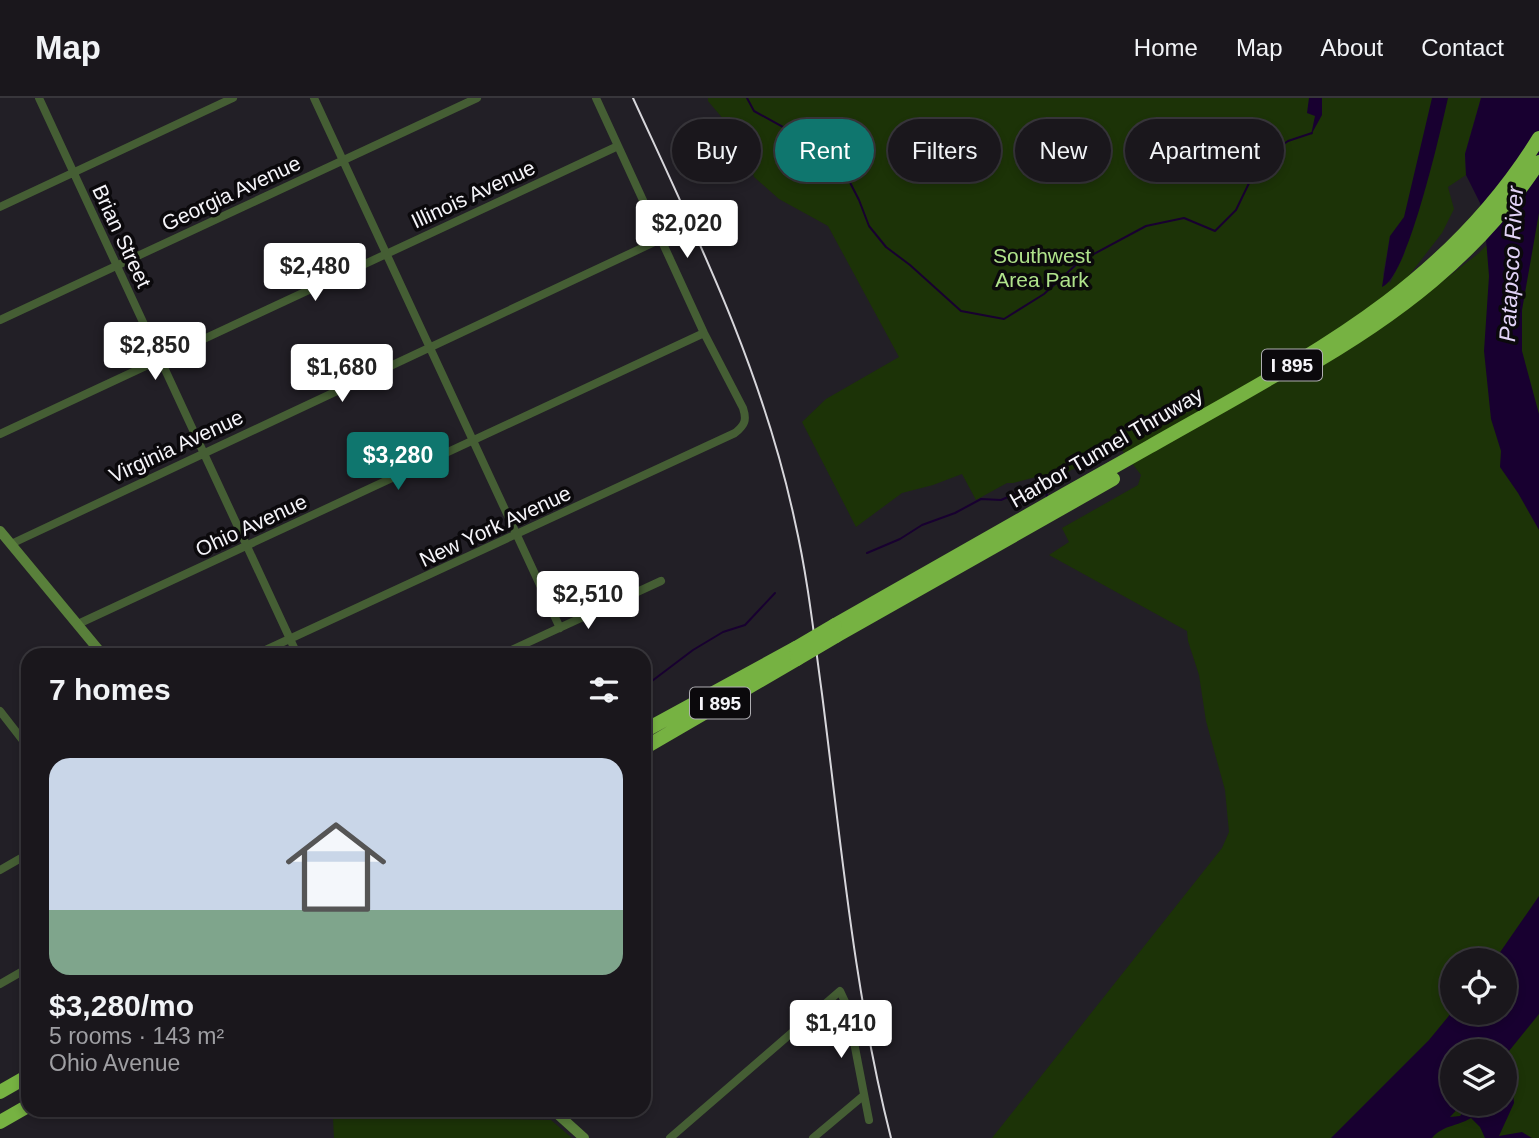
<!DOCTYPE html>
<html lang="en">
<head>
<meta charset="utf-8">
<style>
  :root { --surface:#1a171c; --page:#232025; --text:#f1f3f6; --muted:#9f9fa3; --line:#38363b; --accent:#0f766e }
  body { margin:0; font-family:Helvetica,sans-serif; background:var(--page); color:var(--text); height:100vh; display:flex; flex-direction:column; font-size:26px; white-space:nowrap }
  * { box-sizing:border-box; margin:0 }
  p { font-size:23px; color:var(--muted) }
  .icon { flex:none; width:38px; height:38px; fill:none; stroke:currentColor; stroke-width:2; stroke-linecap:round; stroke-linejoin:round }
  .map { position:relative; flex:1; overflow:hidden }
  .drawer { position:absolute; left:21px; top:550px; width:630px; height:469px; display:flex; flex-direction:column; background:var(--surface); border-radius:21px; box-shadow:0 4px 10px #0003,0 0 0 2px var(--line) }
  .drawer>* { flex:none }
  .banner { position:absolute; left:672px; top:21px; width:665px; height:63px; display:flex; gap:14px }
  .tools { position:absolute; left:1440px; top:850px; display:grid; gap:14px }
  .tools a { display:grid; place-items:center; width:77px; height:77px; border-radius:50%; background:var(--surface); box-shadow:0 4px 10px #0003,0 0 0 2px var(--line); font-size:35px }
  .price { position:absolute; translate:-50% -60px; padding:0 16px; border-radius:7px; background:#fff; color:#222; font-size:23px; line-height:46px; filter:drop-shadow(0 2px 4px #0008) }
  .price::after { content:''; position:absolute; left:50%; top:42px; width:21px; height:16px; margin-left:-10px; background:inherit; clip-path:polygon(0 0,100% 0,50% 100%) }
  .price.active { background:var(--accent); color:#fff }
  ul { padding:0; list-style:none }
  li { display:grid; align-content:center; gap:14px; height:371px; padding:0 28px }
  li span { display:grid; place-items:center; height:217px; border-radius:21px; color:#555 }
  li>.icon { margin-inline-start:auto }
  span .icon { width:126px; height:126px; fill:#fffc; stroke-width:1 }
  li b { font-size:30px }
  h2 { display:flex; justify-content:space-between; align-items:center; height:84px; padding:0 28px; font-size:30px }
  .pill { padding:0 24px; border-radius:32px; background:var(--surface); box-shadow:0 4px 10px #0003,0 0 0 2px var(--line); font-size:24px; line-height:63px }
  .pill.active { background:var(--accent); color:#fff }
  header { display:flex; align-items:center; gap:42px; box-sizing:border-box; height:98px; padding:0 35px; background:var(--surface); border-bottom:2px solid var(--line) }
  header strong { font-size:33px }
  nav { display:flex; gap:38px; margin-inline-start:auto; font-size:24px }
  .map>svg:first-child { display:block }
</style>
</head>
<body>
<header>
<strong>Map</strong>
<nav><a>Home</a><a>Map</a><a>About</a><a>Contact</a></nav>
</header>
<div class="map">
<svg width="1539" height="1040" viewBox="0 0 1539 1040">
  <rect width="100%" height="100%" fill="#221f26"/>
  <path fill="#1c3307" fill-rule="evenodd" d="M708,0h773l-16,56 1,21 -18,12 6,22 -12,24 -45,58h33l49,-38 43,-44 17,-25v954h-547l230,-290 7,-16 -4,-42 -19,-69 -7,-46 -11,-34 -1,-10 -138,-76 20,-13 -7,-14 76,-43 3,-10 -20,-26 -11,2 -59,29 -4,-6 -34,9h-6l-31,17 -14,-26 -29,11 -31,8 -46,34 -54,-105 24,-23 73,-42 -71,-131 -49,-27 -25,-22 -6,-23 -13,-21 -27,-32zM1390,138l15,16 -15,31 -7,-8zM1452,863h53v52h-53zM1452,954h53v52h-53z
    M373,1019l178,3 21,18h-238l-1,-19z"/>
  <path fill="#180030" d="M1309,0h13v17l-11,20 4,-19 -8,-3z
    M1432,0h16c-7,31 -40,179 -66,189l8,-51 14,-19z
    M1481,0h58v115l-17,97v41l17,63v116l-21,-37 -18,-26 1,-16 -10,-32 -7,-68 5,-75 -3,-37 -6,-36 -14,-28 -1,-21z
    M1539,798v118l-34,42v-4h-53v52h10l-12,13 10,-1 10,-12h35v-20l8,8 1,11 -15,33 23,-4 10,6h-47l-5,-11 -9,-9c-15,9 -28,7 -39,20h-101l98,-98 23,-28 53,1v-52h-11z"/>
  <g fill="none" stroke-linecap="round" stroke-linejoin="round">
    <path stroke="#180030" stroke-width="2" d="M747,0l7,13 67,37 19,15 19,37 10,26 17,21 24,18 51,46 43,8 40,-25 35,-32 67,-36 38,-8 31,13 21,-21 15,-31 18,-24 19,-14 24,-8
      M867,455l33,-14 22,-14 33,-12 26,-14 20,1 32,-14 12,-2 2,13
      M644,589l49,-37 30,-18 22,-7 30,-32"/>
    <path stroke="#455e34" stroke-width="8" d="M39,0l258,556
      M314,0l246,530
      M0,109l233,-109
      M0,222l477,-222
      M0,336l618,-288
      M11,446l650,-305
      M78,526l626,-291
      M257,556l478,-221c10,-8 12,-13 8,-25l-39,-75 -108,-235
      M503,556l158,-73
      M0,613l28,36
      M0,772l28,-16
      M0,886l28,-16
      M670,1040l170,-147 7,15 22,114
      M813,1040l50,-42"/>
    <path stroke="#59803b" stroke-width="10" d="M0,433l102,123
      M553,1012l31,28"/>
    <path stroke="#76b242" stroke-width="14" d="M1300,273c95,-54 178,-116 239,-209
      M835,527c104,-59 209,-119 314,-178 152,-87 294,-154 390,-309
      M836,538l277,-157
      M644,633l152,-83
      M644,650l153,-89
      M0,994l28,-16
      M0,1024l28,-16"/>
    <path stroke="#d7d6db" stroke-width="2" d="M633,0c64,139 130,273 162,424 13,57 19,114 27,172 19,148 32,299 69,444"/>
    <path stroke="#76b242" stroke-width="14" d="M796,550l39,-23
      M797,561l39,-23"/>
  </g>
  <g text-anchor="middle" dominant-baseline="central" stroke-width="7" stroke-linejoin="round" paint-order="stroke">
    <g fill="#0b090c" stroke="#afaeb2" stroke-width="2">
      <rect x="1262" y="251.5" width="60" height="31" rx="5"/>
      <rect x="690" y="589.5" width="60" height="31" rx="5"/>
    </g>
    <g font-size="19" font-weight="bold" fill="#f5f4f9">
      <text x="1292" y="267">I 895</text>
      <text x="720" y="605">I 895</text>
    </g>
    <g font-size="21" fill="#f5f4f9" stroke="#0b090c">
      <text transform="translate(231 95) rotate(-25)">Georgia Avenue</text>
      <text transform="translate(473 96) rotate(-25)">Illinois Avenue</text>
      <text transform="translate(122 138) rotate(65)">Brian Street</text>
      <text transform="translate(176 348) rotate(-25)">Virginia Avenue</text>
      <text transform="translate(1106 349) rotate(-30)">Harbor Tunnel Thruway</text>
      <text transform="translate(251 427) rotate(-25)">Ohio Avenue</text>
      <text transform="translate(495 428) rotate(-25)">New York Avenue</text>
    </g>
    <g font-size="21" fill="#b0e38b" stroke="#0b090c">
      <text x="1042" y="157">Southwest<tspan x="1042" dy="24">Area Park</tspan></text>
    </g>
    <g font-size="23" font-style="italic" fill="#e2d3f7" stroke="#0b090c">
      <text transform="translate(1511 166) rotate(-87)">Patapsco River</text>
    </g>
  </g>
</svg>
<div class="tools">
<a><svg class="icon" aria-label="locate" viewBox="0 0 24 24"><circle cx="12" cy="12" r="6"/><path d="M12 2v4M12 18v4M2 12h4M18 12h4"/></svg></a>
<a><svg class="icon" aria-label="layers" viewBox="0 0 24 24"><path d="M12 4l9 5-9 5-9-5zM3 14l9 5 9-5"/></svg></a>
</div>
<b class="price" style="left:687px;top:162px">$2,020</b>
<b class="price" style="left:315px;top:205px">$2,480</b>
<b class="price" style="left:155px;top:284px">$2,850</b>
<b class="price" style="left:342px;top:306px">$1,680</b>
<b class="price active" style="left:398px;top:394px">$3,280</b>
<b class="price" style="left:588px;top:533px">$2,510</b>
<b class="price" style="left:841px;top:962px">$1,410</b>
<div class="banner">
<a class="pill">Buy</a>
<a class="pill active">Rent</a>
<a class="pill">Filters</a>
<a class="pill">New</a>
<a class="pill">Apartment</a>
</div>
<section class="drawer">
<h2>7 homes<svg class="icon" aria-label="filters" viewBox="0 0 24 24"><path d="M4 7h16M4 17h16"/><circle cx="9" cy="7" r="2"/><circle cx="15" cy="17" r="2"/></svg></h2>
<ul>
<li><span style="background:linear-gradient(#c9d6e8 70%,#7fa58c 0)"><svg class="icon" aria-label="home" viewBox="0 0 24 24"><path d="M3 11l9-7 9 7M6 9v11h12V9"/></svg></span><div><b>$3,280/mo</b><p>5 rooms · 143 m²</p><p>Ohio Avenue</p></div></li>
</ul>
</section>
</div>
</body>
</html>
